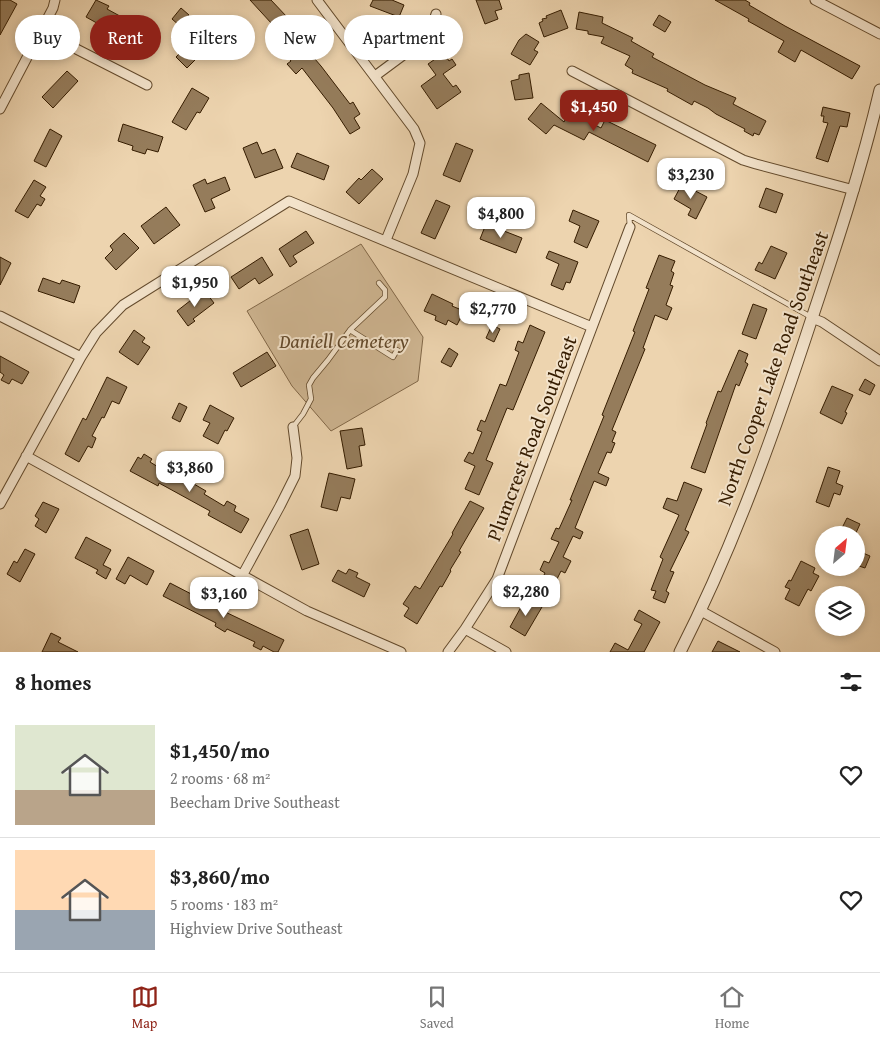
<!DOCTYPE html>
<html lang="en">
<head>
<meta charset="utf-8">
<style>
  :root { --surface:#fff; --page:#f2f2f2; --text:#222; --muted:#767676; --line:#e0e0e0; --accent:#8f2418 }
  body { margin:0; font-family:"Gentium Book Plus",serif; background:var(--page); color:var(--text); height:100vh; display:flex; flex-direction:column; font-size:19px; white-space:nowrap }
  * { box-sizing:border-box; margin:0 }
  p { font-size:16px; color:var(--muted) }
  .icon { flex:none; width:28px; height:28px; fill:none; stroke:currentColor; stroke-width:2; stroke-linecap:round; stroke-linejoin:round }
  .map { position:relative; height:652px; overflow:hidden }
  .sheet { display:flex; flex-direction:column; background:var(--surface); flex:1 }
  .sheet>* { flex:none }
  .top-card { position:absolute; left:15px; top:15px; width:500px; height:45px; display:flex; gap:10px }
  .needle { width:32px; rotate:28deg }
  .tools { position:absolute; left:815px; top:526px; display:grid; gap:10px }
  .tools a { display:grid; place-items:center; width:50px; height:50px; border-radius:50%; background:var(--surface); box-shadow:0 2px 8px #0003; font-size:25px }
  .price { position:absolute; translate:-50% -42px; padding:0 11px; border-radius:10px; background:#fff; color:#222; font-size:16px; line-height:32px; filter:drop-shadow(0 1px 2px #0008) }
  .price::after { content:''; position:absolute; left:50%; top:30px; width:15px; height:11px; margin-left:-8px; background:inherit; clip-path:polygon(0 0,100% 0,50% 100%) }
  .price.selected { background:var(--accent); color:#fff }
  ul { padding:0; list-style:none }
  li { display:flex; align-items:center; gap:15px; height:125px; padding:0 15px }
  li+li { border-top:1px solid var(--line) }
  li span { display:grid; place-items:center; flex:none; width:140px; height:100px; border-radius:0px; color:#555 }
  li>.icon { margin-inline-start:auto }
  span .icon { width:60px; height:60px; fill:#fffc; stroke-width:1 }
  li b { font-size:21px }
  h2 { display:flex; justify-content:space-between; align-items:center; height:60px; padding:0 15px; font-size:21px }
  .pill { padding:0 18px; border-radius:22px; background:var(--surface); box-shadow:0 2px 8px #0003; font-size:18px; line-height:45px }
  .pill.selected { background:var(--accent); color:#fff }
  .tab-bar { display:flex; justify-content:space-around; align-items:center; height:70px; border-top:1px solid var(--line); background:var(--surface); font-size:14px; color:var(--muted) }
  .tab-bar a { display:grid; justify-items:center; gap:2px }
  .tab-bar .selected { color:var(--accent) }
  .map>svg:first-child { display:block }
</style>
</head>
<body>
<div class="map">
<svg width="880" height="652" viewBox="0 0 880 652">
  <rect width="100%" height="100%" fill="#edd4af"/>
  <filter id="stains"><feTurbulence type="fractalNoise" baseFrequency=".004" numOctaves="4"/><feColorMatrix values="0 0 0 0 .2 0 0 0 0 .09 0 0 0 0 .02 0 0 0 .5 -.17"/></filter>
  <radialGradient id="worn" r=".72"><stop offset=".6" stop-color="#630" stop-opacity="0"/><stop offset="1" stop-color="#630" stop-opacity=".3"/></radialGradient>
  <path fill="#ceb591" stroke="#826848" d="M361,244l62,93 -5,44 -87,50 -39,-45 -45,-75z"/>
  <path fill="#957c5b" stroke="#351c00" d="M0,0h10l7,4 -17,31z
    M96,0l13,6 -2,3 22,12 -9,15 -34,-19z
    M250,0h21l16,17 -5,4 39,45 29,38 3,-2 7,12 -6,4 6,10 -10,6 -17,-26 -31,-40 -6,6 -9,-10 4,-3 -16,-19 8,-6z
    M373,0h19l12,5 -5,12 -29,-11z
    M476,0h23l3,9 -7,2 3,8 -13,5z
    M715,0h30l5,3 -1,2 36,21 75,40 -8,13 -51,-29 -6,12 -17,-10 6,-11 -36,-20 1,-2z
    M181,8l8,7 -9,11 -8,-7z
    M561,10l7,18 -24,9 -5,-14 4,-2 -1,-2 5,-1 -1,-2z
    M579,12l24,5 -1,6 31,15 -2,3 23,13 -2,3 53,28 31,13 -3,6 33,17 -7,14 -5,-2 -1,3 -9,-5 1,-2 -29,-15 -8,-6 -14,-7 -2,4 -25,-14 1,-2 -36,-16 1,-3 -8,-5 5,-9 -29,-13 3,-6 -16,-3v-3l-12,-2z
    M659,15l12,7 -6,10 -12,-7z
    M185,24l20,18 -6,6 4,4 -16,16 -11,-11 7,-7 -12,-12z
    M526,34l13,8 -5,8 4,2 -8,13 -19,-11 8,-14z
    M444,53l5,8 3,-2 4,6 -13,9 10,13 3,-2 5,7 -24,17 -16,-23 15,-11 -8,-11z
    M67,71l11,10 -25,27 -11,-11z
    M529,73l4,25 -18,2 -4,-19 8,-2v-4z
    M192,88l17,10 -9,15 -3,-1 -11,18 -14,-8z
    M541,103l23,19 5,-10 32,16 4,-8 51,25 -8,17 -59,-30 -5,8 -30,-15 -8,9 -18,-15z
    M823,107l27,6 -3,14 -7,-1 -12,36 -12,-4 12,-35 -5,-1 1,-6h-3z
    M123,124l40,13 -5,15 -11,-3 -2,5 -13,-4 1,-4 -15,-5z
    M50,129l12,7 -16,31 -12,-6z
    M257,142l5,12 13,-5 8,19 -28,10 -12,-30z
    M456,143l17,7 -13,32 -17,-7z
    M297,153l32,13 -5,14 -33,-13z
    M372,169l11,10 -24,25 -13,-12 13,-14 2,2z
    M225,177l5,13 -19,9 4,9 -10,4 -12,-27 12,-6 2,5z
    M34,180l12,7 -6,9 5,3 -4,7 -4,-2 -9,14 -13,-7z
    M682,184l25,13 -11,22 -8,-4 3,-6 -17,-10z
    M766,188l17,6 -7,19 -17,-6z
    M436,200l14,6 -15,33 -14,-6z
    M166,207l14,18 -26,19 -13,-18z
    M573,210l26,11 -12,27 -13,-6 6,-16 -11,-5z
    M486,224l36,14 -6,15 -36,-14z
    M306,231l8,12 -21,13 4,6 -7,5 -11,-18z
    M124,233l15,15 -23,22 -11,-12 8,-8 -3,-4z
    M771,246l16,7 -12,26 -20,-9 4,-8 3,2z
    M549,251l29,11 -8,21 -4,-1 -3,8 -12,-5 8,-21 -13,-6z
    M659,255l16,6 -4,10 3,2 -4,12 3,1 -7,19 6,3 -5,12 -12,-5 -12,33 2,1 -33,81 4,2 -4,10 3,1 -4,10 -4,-1 -9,21 11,5 -3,8 -12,-5 -19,47 8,4 -3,7 -7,-3 -10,21 8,4 -6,12 -4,-2 -10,20 -12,-6 6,-12 -5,-3 4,-9 5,2 10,-21 -8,-3 5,-11 3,1 13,-29h-2l34,-84 -2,-1 33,-83 -2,-1 16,-42 -3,-1z
    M0,257l11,6 -11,22z
    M262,257l11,18 -14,9 -4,-6 -16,11 -8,-12z
    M43,278l17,6 2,-4 18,6 -6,17 -36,-12z
    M204,290l10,13 -21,16 2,2 -7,5 -11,-15z
    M432,294l21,10 -1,2 12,5 -7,14 -9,-5 -2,5 -11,-5 1,-4 -12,-5z
    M753,304l14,5 -11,30 -14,-5z
    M492,325l8,4 -6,13 -8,-4z
    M530,325l15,7 -32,78 -6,-2 -21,52 7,3 -14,32 -14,-6 10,-23 -11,-5 5,-9 4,2 9,-22 -5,-2 4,-10 4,2 15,-38 6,2 13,-34 -4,-2 3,-9 5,2z
    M134,330l11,8 -3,4 8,5 -12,18 -19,-13z
    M449,348l9,6 -7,13 -10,-5z
    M739,350l9,4 -3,8 3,2 -9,22 -3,-2 -31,89 -14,-5 16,-44 -1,-1 12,-32 3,1z
    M267,352l9,14 -35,21 -8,-14z
    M0,356l29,16 -7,12 -10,-5 -3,5 -8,-4 3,-5 -4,-3z
    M107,377l20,10 -8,17 -7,-3 -8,17 -2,-1 -10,19 4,2 -4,10 -4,-2 -9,16 -14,-8 18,-36 3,2z
    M865,379l10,6 -5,10 -11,-5z
    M832,386l21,9 -8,17 2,1 -5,11 -22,-11z
    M179,403l8,4 -7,15 -8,-4z
    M210,405l24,13 -7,13 -2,-1 -7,14 -15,-8 7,-13 -7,-3z
    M362,428l3,17 -6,1 3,20 -15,3 -7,-38z
    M144,454l8,5 -2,3 23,14 2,-3 31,18 -2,3 20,12 3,-5 9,5 -2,5 15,8 -8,14 -33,-18 2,-4 -51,-28 -1,3 -28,-15 8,-14 3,2z
    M828,467l12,4 -4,12 7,3 -3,9 -6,-2 -5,14 -13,-5z
    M329,473l26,6 -5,20 -9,-2 -4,14 -16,-4z
    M684,482l18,7 -17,41 4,2 -19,39 4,1 -8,19 3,2 -4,10 -12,-5 3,-7 -5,-1 12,-31 -3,-2 19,-42 -16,-7 4,-10 10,3z
    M470,501l14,7 -25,43 2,1 -11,18 1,1 -9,16 -2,-1 -23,38 -13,-8 5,-8 -6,-4 12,-18 5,3 33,-55 -1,-1z
    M43,502l16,7 -13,24 -11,-7 4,-7 -4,-3z
    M847,518l13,6 -5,11 -14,-5z
    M308,529l11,35 -17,6 -12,-35z
    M86,537l25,13 -8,15 8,4 -5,10 -10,-6 2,-3 -23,-12z
    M25,549l10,5 -15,28 -13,-8 7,-13 3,2z
    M856,550l14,6 -5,12 -9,-3z
    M128,557l26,14 -7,14 -17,-10 -5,9 -9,-5z
    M801,561l14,7 -2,5 6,3 -8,15 -3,-2 -9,17 -14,-7 5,-10 -5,-2 4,-7 2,1z
    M349,569l9,4 -2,4 14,7 -6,13 -32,-16 6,-11 8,4z
    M170,583l29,15 -1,1 86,41 -6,12h-4l-11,-6 -2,4 -8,-4 2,-4 -28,-13 -2,3 -10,-6 1,-3 -53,-27z
    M526,598l16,9 -17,29 -15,-9z
    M639,610l21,12 -16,30h-34l5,-9 13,7 14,-26 -8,-4z
    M51,633l10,5 -3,4 20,10h-36z
    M718,641l22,11h-28z"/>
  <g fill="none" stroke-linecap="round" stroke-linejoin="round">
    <g stroke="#634a2c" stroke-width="6">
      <path id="service" d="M630,227l-1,-12 182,102
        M350,330l43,27 4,-7
        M293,427l10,-13 8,-15 -2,-14 4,-7 15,-18 22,-30 35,-33v-7l-6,-7"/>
    </g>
    <g stroke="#634a2c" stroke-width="11">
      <path id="minor" d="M317,0l97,129 6,14 -7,31 -27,66
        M815,0l65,34
        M41,31l106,54
        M572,71l171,89 13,4 98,26
        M375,76l54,-40 7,-22
        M0,109l53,-101 2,-8
        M0,316l81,41
        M812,318l10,4 58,39
        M26,456l281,155 94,41
        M0,504l81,-147 15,-24 27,-28 166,-104 303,126
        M242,576l38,-70 15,-30 2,-18 -4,-31
        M701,611l74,41
        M465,629l41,23
        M448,652l17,-23 32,-50 133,-352"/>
    </g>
    <g stroke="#634a2c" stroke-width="13">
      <path id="tertiary" d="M680,652c54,-106 95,-221 132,-334 25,-75 50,-151 68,-228"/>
    </g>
    <use href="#service" stroke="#f3e3cb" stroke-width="4.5"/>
    <use href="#minor" stroke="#f3e3cb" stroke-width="9"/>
    <use href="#tertiary" stroke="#f3e3cb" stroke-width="11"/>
  </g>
  <g text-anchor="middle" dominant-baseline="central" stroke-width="4" stroke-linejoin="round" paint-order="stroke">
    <g font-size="20" font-style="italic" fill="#634a2c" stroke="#f3e3cb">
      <text x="344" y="340">Daniell Cemetery</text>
    </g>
    <g font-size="20" fill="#351c00" stroke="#f3e3cb">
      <text transform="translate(772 368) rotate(-70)">North Cooper Lake Road Southeast</text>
      <text transform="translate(531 438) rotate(-69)">Plumcrest Road Southeast</text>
    </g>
  </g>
  <rect width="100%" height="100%" filter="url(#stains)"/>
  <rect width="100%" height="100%" fill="url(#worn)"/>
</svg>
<div class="tools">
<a><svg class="needle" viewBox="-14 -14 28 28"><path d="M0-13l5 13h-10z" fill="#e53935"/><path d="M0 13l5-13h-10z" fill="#767676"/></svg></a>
<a><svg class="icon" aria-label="layers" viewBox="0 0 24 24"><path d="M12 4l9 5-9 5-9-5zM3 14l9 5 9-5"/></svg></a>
</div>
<b class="price selected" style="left:594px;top:132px">$1,450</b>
<b class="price" style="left:691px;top:200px">$3,230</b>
<b class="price" style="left:501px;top:239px">$4,800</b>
<b class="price" style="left:195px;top:308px">$1,950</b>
<b class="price" style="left:493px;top:334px">$2,770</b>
<b class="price" style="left:190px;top:493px">$3,860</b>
<b class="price" style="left:526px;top:617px">$2,280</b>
<b class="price" style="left:224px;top:619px">$3,160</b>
<div class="top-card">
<a class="pill">Buy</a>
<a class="pill selected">Rent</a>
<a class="pill">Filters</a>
<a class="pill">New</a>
<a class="pill">Apartment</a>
</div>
</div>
<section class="sheet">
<h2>8 homes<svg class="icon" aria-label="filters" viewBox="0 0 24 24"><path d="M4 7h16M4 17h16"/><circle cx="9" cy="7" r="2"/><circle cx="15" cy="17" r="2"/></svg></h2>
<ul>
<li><span style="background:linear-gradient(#dfe7d0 65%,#b9a48a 0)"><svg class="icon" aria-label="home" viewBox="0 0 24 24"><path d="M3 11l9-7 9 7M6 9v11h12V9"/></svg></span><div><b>$1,450/mo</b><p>2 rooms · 68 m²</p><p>Beecham Drive Southeast</p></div><svg class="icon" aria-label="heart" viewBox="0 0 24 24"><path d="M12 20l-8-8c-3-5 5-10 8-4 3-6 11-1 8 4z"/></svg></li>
<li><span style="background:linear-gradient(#ffd9b3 60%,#9aa5b1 0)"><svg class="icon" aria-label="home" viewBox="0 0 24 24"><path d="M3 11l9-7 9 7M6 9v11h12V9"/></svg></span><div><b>$3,860/mo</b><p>5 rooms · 183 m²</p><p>Highview Drive Southeast</p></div><svg class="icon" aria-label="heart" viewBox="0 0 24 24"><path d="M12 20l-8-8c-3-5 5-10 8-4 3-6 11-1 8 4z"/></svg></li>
</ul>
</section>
<nav class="tab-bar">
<a class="selected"><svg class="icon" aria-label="map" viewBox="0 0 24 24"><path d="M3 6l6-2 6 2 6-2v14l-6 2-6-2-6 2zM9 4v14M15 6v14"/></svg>Map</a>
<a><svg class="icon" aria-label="saved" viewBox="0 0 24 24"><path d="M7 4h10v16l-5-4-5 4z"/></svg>Saved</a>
<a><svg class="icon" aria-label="home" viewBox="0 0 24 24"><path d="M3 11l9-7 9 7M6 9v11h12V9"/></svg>Home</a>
</nav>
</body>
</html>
